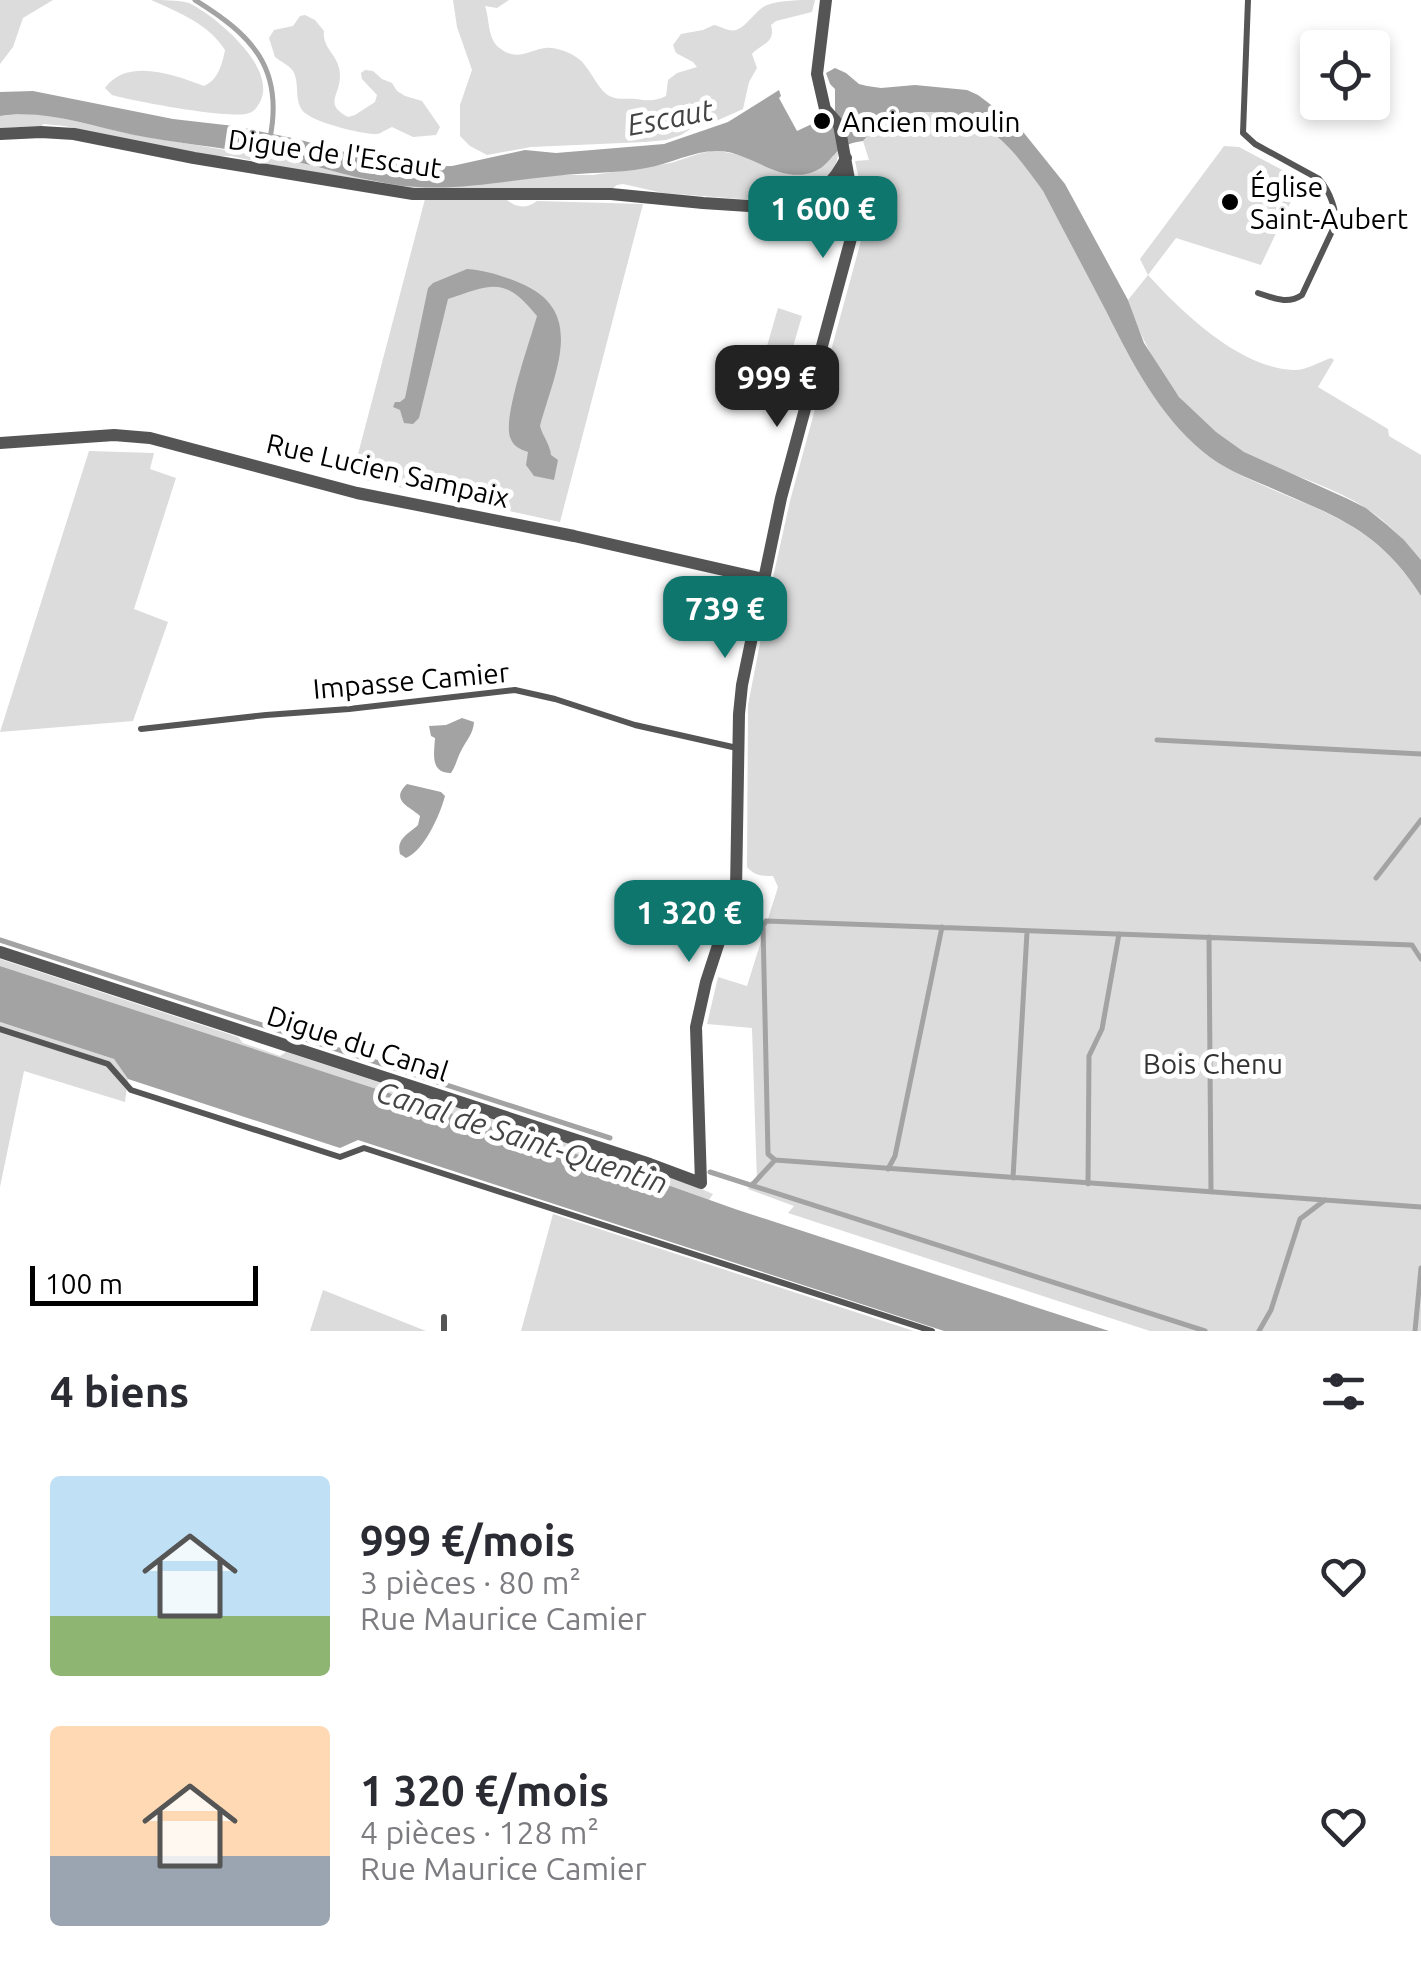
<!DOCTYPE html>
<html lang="fr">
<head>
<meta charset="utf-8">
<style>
  :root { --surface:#fff; --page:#f7f7f7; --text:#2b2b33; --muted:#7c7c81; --accent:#0f766e }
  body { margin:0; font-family:Ubuntu,sans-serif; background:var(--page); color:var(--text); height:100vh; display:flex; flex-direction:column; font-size:38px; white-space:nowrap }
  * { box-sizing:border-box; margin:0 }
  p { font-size:32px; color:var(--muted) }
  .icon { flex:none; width:55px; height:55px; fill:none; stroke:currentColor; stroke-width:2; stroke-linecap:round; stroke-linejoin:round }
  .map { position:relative; height:1331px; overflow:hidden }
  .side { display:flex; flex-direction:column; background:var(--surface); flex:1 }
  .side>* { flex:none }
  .buttons { position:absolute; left:1300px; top:30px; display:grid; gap:20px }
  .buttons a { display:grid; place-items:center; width:90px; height:90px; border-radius:10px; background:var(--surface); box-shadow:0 5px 15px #0003; font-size:50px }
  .scale { position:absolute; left:30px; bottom:25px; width:228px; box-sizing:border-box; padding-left:10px; border:5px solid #000; border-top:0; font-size:28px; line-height:35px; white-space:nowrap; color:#000; -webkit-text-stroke:8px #fff; paint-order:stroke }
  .price { position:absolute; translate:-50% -85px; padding:0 22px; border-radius:20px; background:var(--accent); color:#fff; font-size:32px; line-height:65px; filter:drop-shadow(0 2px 5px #0008) }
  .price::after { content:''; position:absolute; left:50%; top:60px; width:30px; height:22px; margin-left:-15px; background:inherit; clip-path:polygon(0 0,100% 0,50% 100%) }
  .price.on { background:#222; color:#fff }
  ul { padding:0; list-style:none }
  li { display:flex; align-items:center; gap:30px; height:250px; padding:0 50px }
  li span { display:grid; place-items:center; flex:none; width:280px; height:200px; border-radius:10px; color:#555 }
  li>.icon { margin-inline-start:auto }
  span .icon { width:120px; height:120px; fill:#fffc; stroke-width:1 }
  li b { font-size:42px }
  h2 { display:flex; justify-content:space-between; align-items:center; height:120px; padding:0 50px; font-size:42px }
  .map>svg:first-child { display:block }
</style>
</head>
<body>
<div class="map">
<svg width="1421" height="1331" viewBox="0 0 1421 1331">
  <rect width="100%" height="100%" fill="#fff"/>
  <path fill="#dcdcdc" d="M0,0h53l-30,18 -10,29 -13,17z
    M151,0c12,0 27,0 38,3 27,13 89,65 71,99 -3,5 -5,9 -11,11 -16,7 -116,-12 -137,-18l-7,-7c22,-31 70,-13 99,-2 14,-6 18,-21 21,-36 -16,-26 -47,-38 -74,-50z
    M453,0h56l-12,8 -12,-2c5,14 2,34 16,43 17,13 30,0 45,-1 8,-1 23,4 30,9 14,8 22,36 36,40 7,3 17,1 24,2 12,2 20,2 30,-3l2,-16 9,-7 20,-6 -4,-5 -17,-9 -3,-8 8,-11 22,-4 11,-5c5,1 10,4 15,5 15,4 24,-19 38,-25 15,-5 32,-5 48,-5l-3,12 -36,9 -5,4c5,18 -9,18 -19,29l5,14 -8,14 -6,27 -27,12 -21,5 -14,9 -15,5 -21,2 -114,5 -44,8 -17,-9 -10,-10v-31l12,-35 -15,-43z
    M305,15l10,5 9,11c-2,16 12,23 15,37 6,26 -19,34 9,49l7,-2 20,-13 2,-7 -15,-16 -1,-6 4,-3 8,1 9,8 10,4 5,8 8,5 17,5 18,26 -4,8 -23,2 -21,-10c-3,1 -11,6 -14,7 -14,1 -68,-12 -76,-24 -8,-12 -2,-27 -9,-39 -4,-6 -12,-9 -18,-14l-6,-19 5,-8 19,-4 7,-10z
    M921,112c16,0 33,0 48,6 32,12 55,47 74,73 21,41 43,81 64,122 25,50 52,102 95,138 20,17 43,26 67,37 68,29 110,42 152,108v735h-271l-362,-118 6,-7 -46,-17 3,-8 6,1 -5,-154 -45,-4 11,-47 29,9 31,-99 -5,-11c-11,0 -18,0 -26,-9l1,-162 24,-123 18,-81 72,-264 1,-39 -8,-37 14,-1 -6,-19c19,-20 30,-27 58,-29z
    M31,113l18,2 86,20 158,26 87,22 76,3 103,-11h34l78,-12 27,-9 17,-4 29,6 44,18c25,2 37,-7 51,-26l-3,18 -14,17 -13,10 -23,7 -19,1 -104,-8 -40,-9 -6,1 -5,4 -191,3 -93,-15 -97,-21h-23l-144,-30 -20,-2 -3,2 -41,2v-12z
    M1224,146l15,1 62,33 -40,85 -85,-27 -28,37c35,38 90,92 145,95 12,1 26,-8 38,-12l3,2 -16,27 70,42 1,7 32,19v105c-16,-19 -34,-38 -55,-52 -39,-25 -86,-35 -126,-58 -56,-33 -92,-89 -112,-150l20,-25 -8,-16z
    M425,199l82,1c10,8 19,9 30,1l106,3 -83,318 -208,-45z
    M778,308l24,8 -22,75 -24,-7z
    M89,451l65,2 -4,16 26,9 -42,131 34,13 -35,99 -133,11z
    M0,959l238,78 5,6 37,13 6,-4 399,130 28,12 -4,6 -78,-28 -631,-206z
    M0,1022l114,37 14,20 -3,23 -101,-31 -24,116z
    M553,1214l361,117h-393z
    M323,1290l103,41h-116z"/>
  <path fill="#a3a3a3" d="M835,68l11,5 13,11 8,2 14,2 34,-3 52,5 11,5 29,22 17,16 41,51 63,116 16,43 35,54 37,35 28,20 104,47 18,9 20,16 18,16 17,20v36c-42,-66 -84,-79 -152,-109 -24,-10 -47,-19 -67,-36 -43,-36 -70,-88 -95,-138 -21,-41 -43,-81 -64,-122 -31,-43 -54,-76 -111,-79 -30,-1 -49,7 -69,29 -35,4 -28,27 -57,33 -30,6 -57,-22 -87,-23 -24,-1 -49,13 -73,17 -31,6 -61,4 -91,8 -45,4 -92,14 -137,11 -43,-2 -84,-17 -126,-26 -52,-12 -105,-16 -158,-26 -45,-9 -88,-26 -134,-19v-24l33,-1 140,28 61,7 63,13 84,23 37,5 34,-1 73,-16 31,3 108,-9 64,-22 51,-32 2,6 -2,2 18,33 17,-8 2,3 8,-4 3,3 3,-2 5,4 11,-4 -11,-9v-25l-5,-5 -4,-11z
    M467,269c18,1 36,7 53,14 68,28 34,90 20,143 3,11 10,18 11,29l7,5 -4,20 -20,-4 -8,-11 2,-13c-9,-3 -15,-6 -18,-15 -7,-21 20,-96 27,-121 -33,-40 -44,-32 -89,-17l-29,119 -6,6 -9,-1 -4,-13 -7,-3 2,-5h5l5,-4 23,-110 5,-5z
    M462,718l12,4c-1,13 -8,18 -13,29 -4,7 -5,15 -10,22 -21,0 -17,-19 -16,-35l-4,-2 -2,-10 17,-1z
    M407,784l34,8 4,4c-5,19 -21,55 -39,62l-6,-4c-4,-16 9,-20 18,-29l2,-9c-9,-9 -31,-15 -13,-32z
    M0,966l631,206 104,37 374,122h-165l-586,-191 -18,8 -212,-69 -14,-20 -114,-37z"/>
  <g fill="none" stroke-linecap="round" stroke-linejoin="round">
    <path stroke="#a3a3a3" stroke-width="5" d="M195,0c57,35 89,68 75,138
      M1157,740l264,14
      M1376,878l45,-58
      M1209,937l2,255
      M0,940l610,198
      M775,1160l-7,-6 -5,-228 3,-5 646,24 9,14
      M888,1169l7,-13 47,-229
      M710,1172l495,159
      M1013,1178l14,-246
      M1088,1184l1,-128 13,-27 17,-95
      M752,1185l23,-25 646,47
      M1259,1331l12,-21 29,-91 25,-19
      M1415,1331l6,-63"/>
    <path stroke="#555" stroke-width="6" d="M1248,0l-5,133 12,11 64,35c10,11 20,34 15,48l-32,68c-15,10 -28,3 -44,-2
      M141,729l125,-14 83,-6 166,-19 40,9 80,26 102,23
      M0,1029l108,35 23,26 209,67 24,-9 568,183
      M444,1317v14"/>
    <path stroke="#555" stroke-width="12" d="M0,134l41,-2 33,2 120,24 219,36h198l92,9 151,10
      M794,206c24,-9 41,-25 52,-48
      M0,443l114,-8 36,3 207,55 217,43 189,43
      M0,952l650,212 51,19 -5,-156 10,-45 30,-92 3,-176 3,-29 39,-187 72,-267v-30l-14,-76 -14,-16 -8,-35 9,-74"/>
  </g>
  <g fill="#000" stroke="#fff" stroke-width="4">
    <circle cx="822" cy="121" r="10"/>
    <circle cx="1230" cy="202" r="10"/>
  </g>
  <g text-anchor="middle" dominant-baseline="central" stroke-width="10" stroke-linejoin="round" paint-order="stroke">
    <g font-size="28" fill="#000" stroke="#fff" text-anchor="start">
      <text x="842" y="121">Ancien moulin</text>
      <text x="1250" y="186">Église<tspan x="1250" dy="32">Saint-Aubert</tspan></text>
    </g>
    <g font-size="28" fill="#000" stroke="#fff">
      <text transform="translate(335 153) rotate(8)">Digue de l'Escaut</text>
      <text transform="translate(388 470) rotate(13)">Rue Lucien Sampaix</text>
      <text transform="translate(411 680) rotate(-5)">Impasse Camier</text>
      <text transform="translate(358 1043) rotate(18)">Digue du Canal</text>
    </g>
    <g font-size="28" fill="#333" stroke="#fff">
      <text x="1213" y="1063">Bois Chenu</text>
    </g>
    <g font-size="30" font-style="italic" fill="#444" stroke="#fff">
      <text transform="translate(670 117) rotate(-11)">Escaut</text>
      <text transform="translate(522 1137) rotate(18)">Canal de Saint-Quentin</text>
    </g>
  </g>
</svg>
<div class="buttons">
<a><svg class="icon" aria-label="locate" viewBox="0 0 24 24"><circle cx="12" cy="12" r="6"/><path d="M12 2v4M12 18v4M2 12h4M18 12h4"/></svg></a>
</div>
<div class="scale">100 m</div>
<b class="price" style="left:823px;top:261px">1 600 €</b>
<b class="price on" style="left:777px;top:430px">999 €</b>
<b class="price" style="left:725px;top:661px">739 €</b>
<b class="price" style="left:689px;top:965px">1 320 €</b>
</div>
<section class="side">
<h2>4 biens<svg class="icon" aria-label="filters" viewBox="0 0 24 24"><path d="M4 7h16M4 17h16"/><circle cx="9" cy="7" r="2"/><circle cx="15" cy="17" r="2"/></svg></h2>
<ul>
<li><span style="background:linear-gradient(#bfe0f5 70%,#8fb573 0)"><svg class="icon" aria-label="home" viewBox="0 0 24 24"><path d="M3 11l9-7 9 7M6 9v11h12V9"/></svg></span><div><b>999 €/mois</b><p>3 pièces · 80 m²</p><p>Rue Maurice Camier</p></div><svg class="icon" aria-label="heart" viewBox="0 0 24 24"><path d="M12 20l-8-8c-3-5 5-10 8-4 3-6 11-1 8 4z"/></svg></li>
<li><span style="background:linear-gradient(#ffd9b3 65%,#9aa5b1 0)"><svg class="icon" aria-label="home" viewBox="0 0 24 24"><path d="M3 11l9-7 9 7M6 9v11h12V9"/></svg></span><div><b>1 320 €/mois</b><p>4 pièces · 128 m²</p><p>Rue Maurice Camier</p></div><svg class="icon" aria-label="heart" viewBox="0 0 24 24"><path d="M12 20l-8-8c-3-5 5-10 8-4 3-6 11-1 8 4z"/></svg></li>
</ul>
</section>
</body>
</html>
